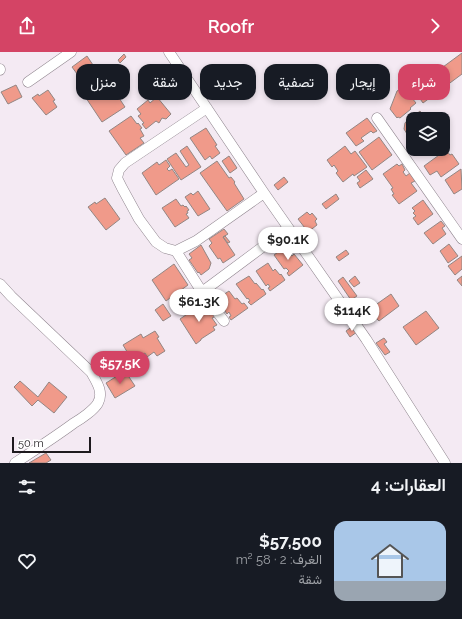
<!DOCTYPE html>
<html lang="ar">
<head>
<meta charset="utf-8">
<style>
  :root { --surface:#171b24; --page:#20242c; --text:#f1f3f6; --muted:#9ea1a6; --accent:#d44465 }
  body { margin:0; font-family:Raleway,Vazirmatn,sans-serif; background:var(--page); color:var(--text); direction:rtl; height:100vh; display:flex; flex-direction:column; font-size:15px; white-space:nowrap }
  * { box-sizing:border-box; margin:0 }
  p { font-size:13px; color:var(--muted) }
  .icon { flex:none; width:22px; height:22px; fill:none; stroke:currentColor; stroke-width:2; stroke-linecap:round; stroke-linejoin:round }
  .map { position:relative; height:411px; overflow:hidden; direction:ltr }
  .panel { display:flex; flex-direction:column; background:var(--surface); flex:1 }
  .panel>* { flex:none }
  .guide { position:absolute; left:12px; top:12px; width:438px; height:36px; direction:rtl; display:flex; gap:8px }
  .tools { position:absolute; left:406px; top:60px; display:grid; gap:8px }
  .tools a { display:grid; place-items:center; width:44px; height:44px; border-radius:8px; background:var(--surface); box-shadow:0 2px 6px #0003; font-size:20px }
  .scale { position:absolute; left:12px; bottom:10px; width:79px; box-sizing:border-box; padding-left:4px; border:2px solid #1e1a1e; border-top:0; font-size:11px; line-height:14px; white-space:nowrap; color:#1e1a1e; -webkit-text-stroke:3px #fff; paint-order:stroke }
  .price { position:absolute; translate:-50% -34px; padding:0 9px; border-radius:14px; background:#fff; color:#222; font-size:13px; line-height:26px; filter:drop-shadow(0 1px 2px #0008) }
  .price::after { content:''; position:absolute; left:50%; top:24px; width:12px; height:9px; margin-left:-6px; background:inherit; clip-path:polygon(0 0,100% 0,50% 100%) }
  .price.on { background:var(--accent); color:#fff }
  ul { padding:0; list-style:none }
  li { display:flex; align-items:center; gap:12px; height:100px; padding:0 16px }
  li span { display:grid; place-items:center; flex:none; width:112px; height:80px; border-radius:12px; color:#555 }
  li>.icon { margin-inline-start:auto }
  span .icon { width:48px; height:48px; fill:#fffc; stroke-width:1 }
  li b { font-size:17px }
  h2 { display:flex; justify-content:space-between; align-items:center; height:48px; padding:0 16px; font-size:17px }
  .pill { padding:0 14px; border-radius:12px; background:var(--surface); box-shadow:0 2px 6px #0003; font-size:14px; line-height:36px }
  .pill.on { background:var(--accent); color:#fff }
  header { display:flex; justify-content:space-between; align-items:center; height:52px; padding:0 16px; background:var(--accent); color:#fff; font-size:18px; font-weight:600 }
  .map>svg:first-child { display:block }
</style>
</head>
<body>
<header><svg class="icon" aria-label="forward" viewBox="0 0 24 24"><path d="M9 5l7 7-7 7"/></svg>Roofr<svg class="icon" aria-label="share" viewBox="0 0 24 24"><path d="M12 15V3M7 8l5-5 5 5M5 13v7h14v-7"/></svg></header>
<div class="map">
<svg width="462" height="411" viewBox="0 0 462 411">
  <rect width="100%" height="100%" fill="#f4eaf3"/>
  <path fill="#f09a8a" stroke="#938683" d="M462,1v21l-39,29 -10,-14z
    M124,2l2,3 -6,6 -2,-3z
    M87,4l8,12h1l3,4 -6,4 3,4 -11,7 -3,-5 3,-1 -3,-4 -2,1 -8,-11z
    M173,26l5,8v4l-5,6 -9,-5 1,-1 -3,-4z
    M16,33l6,12 -14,7 -7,-12z
    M104,33l4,5 3,-2 5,6 1,-1 3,4 -1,1 6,9 -23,15 -16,-24z
    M403,35l13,16 -6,5 1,1 -11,9 -2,-1 -1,1 -7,-9 7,-18z
    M48,38l7,10 -2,1 4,6 -11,8 -14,-17 6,-4 1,2z
    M157,45l14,17 -5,5 -4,-1 -3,5 -3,-2 -10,8 -4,-5 2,-1 -6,-7 3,-2 -4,-5 11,-9 2,3z
    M420,59l6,8h-13v19l-3,1 -6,-10 1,-6 6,-7 3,-2 1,1z
    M434,62l4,5h-8v-1z
    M131,64l6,8 1,-1 4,5 -2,1 4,7 -4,2 4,5 -18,12 -17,-24z
    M367,66l10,13 -4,2 -2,-2 -10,7 3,3 -8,5 -10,-13z
    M206,76l11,17 -2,1 5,7 -8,6 -2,-3 -5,4 -15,-22z
    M379,85l13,18 -20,15 -13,-18z
    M187,94l14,21 -20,13 -14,-21 9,-6 10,14 3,-2 -9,-14z
    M345,94l6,8 4,-3 12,16 -13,9 -1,-2 -10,8 -7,-9 2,-2 -4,-6 -2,2 -5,-7z
    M446,98l4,5 2,-1 7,10 -18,13 -4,-6 -7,4 -6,-9z
    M229,104l8,12 -7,5 -8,-12z
    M166,108l4,6 -3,3 2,2 3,-2 7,10 -23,16 -14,-22 15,-11 2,3z
    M217,109l12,17 2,-1 4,5 -1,1 10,16 -17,12 -27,-38z
    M397,112l2,2 3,-2 3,6 -2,2 3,4 4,-3 5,8 -4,2 6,8 -18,13 -7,-9 2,-1 -3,-5 2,-1 -10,-14z
    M461,117l1,20 -8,5 -9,-14z
    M366,118l7,9 -13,9 -3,-5 3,-2 -3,-4z
    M284,125l4,5 -10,8 -4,-5z
    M198,139l12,18 -12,7 -13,-19 6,-4 2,2z
    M336,142l3,5 -13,10 -4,-5z
    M105,146l15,21 -14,11 -18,-23 7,-5 1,2z
    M176,147l5,7 2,-1 2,2 1,-1 3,4 -2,1 1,2 -2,1 3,4 -14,9 -13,-19z
    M423,148l10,14 -15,11 -5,-7 3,-2 -3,-3 2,-2 -3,-3z
    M307,160l3,3 2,-2 5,6 -2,2 2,4 -9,7 -10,-13z
    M441,169l4,5 -3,2 4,6 -13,10 -9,-11z
    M224,177l4,5 -5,3 12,18 -12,8 -3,-5 -2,1 -9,-13 3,-3 -3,-4z
    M225,184l5,6 -2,1 -5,-6z
    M449,192l9,12 -10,7 -8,-12z
    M201,193l10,18 -2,6 -8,6 -2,-3 -1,1 -9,-13 3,-2 -3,-4z
    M285,195l7,9 2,-2 9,11 -14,11 -2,-3 2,-2 -3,-3 -2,1 -10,-14z
    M346,198l3,4 -10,7 -3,-4z
    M462,204v13l-7,6 -7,-9z
    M268,211l5,8 2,-2 5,6 1,-1 4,6 -15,11 -2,-3 2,-1 -2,-3 -2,2 -10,-15z
    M174,212l14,21 -22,16 -14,-21z
    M249,224l6,8 1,-1 6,7 1,-1 3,5 -15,11 -3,-3 2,-1 -2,-3 -1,1 -11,-15z
    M355,224l5,7 -6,4 -5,-6z
    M462,224v10l-5,-6z
    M343,225l14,19 -6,4 -13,-19z
    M229,239l6,8 2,-1 5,6 2,-1 4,5 -17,12 -2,-3 2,-1 -2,-4 -2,2 -10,-15z
    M391,242l8,12 -20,15 -5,-5 5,-3 -5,-7z
    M163,252l8,12 -8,5 -8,-11z
    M202,252l7,11 4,-3 3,4 -4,2 5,7 -4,2 2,3 -14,9v1l-5,4 -16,-25z
    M426,259l13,17 -23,17 -13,-18z
    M353,274l4,6 -7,5 -4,-6z
    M155,279l4,6 -2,1 8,13 -8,5 -3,-4 -7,5 -2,-4 -7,5 -5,-6 -4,3 -6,-10 18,-11 2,4z
    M384,286l3,4 -3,2 6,8 -5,3 -9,-12z
    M125,319l10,15 -20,12 -9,-15z
    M20,329l18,16 11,-15 18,15 -13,16 -16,-13 -6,6 -18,-19z
    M46,401l5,7 -5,3h-17z"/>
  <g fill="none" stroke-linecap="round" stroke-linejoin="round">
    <g stroke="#90868f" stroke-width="11">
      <path id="minor" d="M169,0l95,141 102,146 79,124
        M0,17v1
        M28,30l43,-30
        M207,56l-82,55 -6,7 -2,8 5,10 17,31 17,23 9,6 11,3 20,-10 68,-48
        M377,66l85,121
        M176,199l26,41 22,29
        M0,232l11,12 80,76c5,9 13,20 7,31 -4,7 -17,16 -24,20 -19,14 -39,27 -59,40
        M202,240l86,-64"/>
    </g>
    <use href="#minor" stroke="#fff" stroke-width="10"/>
  </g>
</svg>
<div class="tools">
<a><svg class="icon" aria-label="layers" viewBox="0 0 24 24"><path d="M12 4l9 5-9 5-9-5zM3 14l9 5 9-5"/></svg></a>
</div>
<div class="scale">50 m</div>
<b class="price" style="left:288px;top:209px">$90.1K</b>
<b class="price" style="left:199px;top:271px">$61.3K</b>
<b class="price" style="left:352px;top:280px">$114K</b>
<b class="price on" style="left:120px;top:333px">$57.5K</b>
<div class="guide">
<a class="pill on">شراء</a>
<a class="pill">إيجار</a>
<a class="pill">تصفية</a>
<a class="pill">جديد</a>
<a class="pill">شقة</a>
<a class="pill">منزل</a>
</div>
</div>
<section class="panel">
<h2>العقارات: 4<svg class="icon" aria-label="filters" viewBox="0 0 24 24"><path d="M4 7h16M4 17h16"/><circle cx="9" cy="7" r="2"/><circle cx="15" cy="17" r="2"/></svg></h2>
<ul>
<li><span style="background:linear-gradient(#a9c7e8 75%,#9aa5b1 0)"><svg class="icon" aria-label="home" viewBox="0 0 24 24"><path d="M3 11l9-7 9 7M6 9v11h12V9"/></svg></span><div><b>$57,500</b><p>الغرف: 2 · 58 m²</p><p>شقة</p></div><svg class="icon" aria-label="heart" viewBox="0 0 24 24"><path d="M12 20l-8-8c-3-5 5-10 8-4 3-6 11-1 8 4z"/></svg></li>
</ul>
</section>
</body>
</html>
